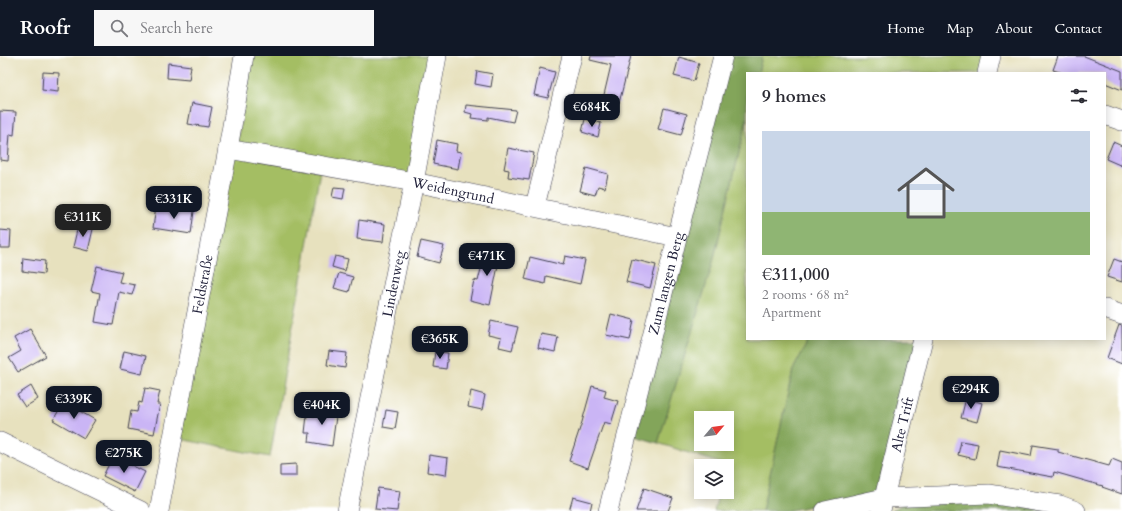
<!DOCTYPE html>
<html lang="en">
<head>
<meta charset="utf-8">
<style>
  :root { --surface:#fff; --page:#f7f7f7; --text:#2b2b33; --muted:#7c7c81; --accent:#111827 }
  body { margin:0; font-family:Cardo,serif; background:var(--page); color:var(--text); height:100vh; display:flex; flex-direction:column; font-size:15px; white-space:nowrap }
  * { box-sizing:border-box; margin:0 }
  p { font-size:13px; color:var(--muted) }
  .icon { flex:none; width:22px; height:22px; fill:none; stroke:currentColor; stroke-width:2; stroke-linecap:round; stroke-linejoin:round }
  .map { position:relative; flex:1; overflow:hidden }
  .details { position:absolute; left:746px; top:16px; width:360px; height:268px; display:flex; flex-direction:column; background:var(--surface); border-radius:0px; box-shadow:0 2px 10px #0003 }
  .details>* { flex:none }
  .needle { width:26px; rotate:61deg }
  .buttons { position:absolute; left:694px; top:355px; display:grid; gap:8px }
  .buttons a { display:grid; place-items:center; width:40px; height:40px; border-radius:0px; background:var(--surface); box-shadow:0 2px 10px #0003; font-size:20px }
  .price { position:absolute; translate:-50% -34px; padding:0 9px; border-radius:8px; background:var(--accent); color:#fff; font-size:13px; line-height:26px; filter:drop-shadow(0 1px 2px #0008) }
  .price::after { content:''; position:absolute; left:50%; top:24px; width:12px; height:9px; margin-left:-6px; background:inherit; clip-path:polygon(0 0,100% 0,50% 100%) }
  .price.on { background:#222; color:#fff }
  ul { padding:0; list-style:none }
  li { display:grid; align-content:center; gap:8px; height:212px; padding:0 16px }
  li span { display:grid; place-items:center; height:124px; border-radius:0px; color:#555 }
  li>.icon { margin-inline-start:auto }
  span .icon { width:72px; height:72px; fill:#fffc; stroke-width:1 }
  li b { font-size:17px }
  h2 { display:flex; justify-content:space-between; align-items:center; height:48px; padding:0 16px; font-size:17px }
  header { display:flex; align-items:center; gap:24px; box-sizing:border-box; height:56px; padding:0 20px; background:var(--accent); color:#fff }
  header strong { font-size:19px }
  nav { display:flex; gap:22px; margin-inline-start:auto; font-size:14px }
  .search { width:280px; height:36px; background:var(--page); display:flex; align-items:center; gap:10px; box-sizing:border-box; padding:0 14px; border-radius:0px; color:var(--muted); font-size:15px }
  .map>svg:first-child { display:block }
</style>
</head>
<body>
<header>
<strong>Roofr</strong>
<div class="search"><svg class="icon" aria-label="search" viewBox="0 0 24 24"><circle cx="10" cy="10" r="6"/><path d="M15 15l6 6"/></svg>Search here</div>
<nav><a>Home</a><a>Map</a><a>About</a><a>Contact</a></nav>
</header>
<div class="map">
<svg width="1122" height="455" viewBox="0 0 1122 455">
  <rect width="100%" height="100%" fill="#fff"/>
  <filter id="ink" filterUnits="userSpaceOnUse"><feTurbulence type="fractalNoise" baseFrequency=".025" numOctaves="2"/><feDisplacementMap in="SourceGraphic" scale="8" xChannelSelector="R" yChannelSelector="G"/><feConvolveMatrix kernelMatrix="1 2 1 2 8 2 1 2 1" color-interpolation-filters="sRGB"/></filter>
  <filter id="wash" filterUnits="userSpaceOnUse"><feTurbulence type="fractalNoise" baseFrequency=".012" numOctaves="4" result="noise"/><feDisplacementMap in="SourceGraphic" scale="16" xChannelSelector="R" yChannelSelector="G"/><feGaussianBlur stdDeviation="0.9" result="paint"/><feColorMatrix in="noise" values="0 0 0 0 0 0 0 0 0 0 0 0 0 0 0 0 0 1.4 0 .05"/><feComposite in="paint" operator="in"/></filter>
  <g filter="url(#wash)">
    <rect width="100%" height="100%" fill="#e7e1be"/>
    <path fill="#a4be64" stroke="#637050" fill-rule="evenodd" d="M253,0h178l-21,120 -174,-30z
      M762,0h229l-4,17h-229z
      M747,63v220h62l-16,31 -31,141h-48l5,-19h8v-26h-1v-1l-68,-22 55,-181zM701,362h26v26h-26z
      M234,97l86,18 -50,286 -95,-19z"/>
    <path fill="#83a55a" stroke="#52644a" d="M723,0h39l-4,17h-11v46l-34,143 -55,181 -27,-8z
      M809,283h111l-44,155 -90,17h-24l31,-141z
      M990,445l62,10h-161l12,-7z"/>
    <g id="blocks">
      <path fill="#cab5f5" d="M591,0h40l-12,47 -16,-4 8,-34 -21,-5z
        M1058,0h26l38,15v19l-17,-7v-10h-42l-10,-3z
        M679,1l20,6 -5,18 -20,-5z
        M168,7l23,3 -2,14 -22,-2z
        M540,12l15,4 -7,26 -14,-3z
        M477,15l16,3 -2,13 -16,-3z
        M43,16l16,1 -1,19 -16,-2z
        M192,47l20,4 -4,20 -20,-3z
        M466,49l50,5 -3,12 -25,-5v3l-17,-2 1,-4 -7,-2z
        M664,52l23,6 -6,21 -23,-6z
        M0,55l16,1 -2,23 -4,-1 -2,27 -8,-1z
        M585,63l16,4 -3,14 -16,-5z
        M437,84l20,4 -1,7 5,1 -3,17 -25,-5z
        M1113,86l9,4v20l-16,-7z
        M508,92l26,5 -5,27 -21,-3 1,-7 -5,-1z
        M586,112l22,6 -3,14 -7,-2 -3,9 -15,-4z
        M334,131l11,1 -2,11 -11,-2z
        M156,150l38,5 -3,23 -38,-6z
        M359,164l26,4 -2,18 -26,-3z
        M78,170l15,3 -5,22 -15,-4z
        M0,174l11,1 -1,17h-10z
        M421,185l23,5 -5,17 -22,-6z
        M486,193l19,5 -3,13 -4,-1 -8,39 -20,-5 4,-20 4,1z
        M335,200l13,3 -3,12 -13,-4z
        M565,200l20,4 -5,24 -34,-8 -1,8 -20,-5 5,-22 33,8z
        M23,202l22,3 -1,13 -22,-3z
        M632,203l24,6 -6,23 -24,-6z
        M1114,203l8,3v20l-15,-5z
        M97,210l25,6 -3,10 16,3 -3,10 -13,-3 -6,33 -18,-3 5,-29 -9,-2z
        M339,217l14,4 -4,15 -15,-4z
        M611,258l23,6 -4,20 -24,-5z
        M491,265l27,6 -6,23 -13,-3 2,-9 -13,-3z
        M1119,269l3,1v38l-15,-6z
        M30,273l16,27 -28,16 -9,-14 12,-7 -7,-13z
        M541,278l17,3 -3,15 -17,-4z
        M124,295l22,5 -4,18 -22,-5z
        M329,295l18,2 -2,15 -18,-3z
        M435,295l13,2 -2,16 -13,-2z
        M31,330l7,13 -13,8 -8,-12z
        M592,330l14,4 -2,7 14,4 -7,23 -7,-2 -16,46 -19,-7 13,-39z
        M145,332l15,3 -3,13h3l-6,30 -26,-5 3,-18 6,1 2,-10 3,1z
        M471,335l14,4 -3,15 -14,-3z
        M966,342l16,5 -5,19 -16,-4z
        M64,346l31,18 -11,18 -31,-18z
        M317,350l20,3 -5,37 -23,-4 1,-9h-5l2,-18 8,1z
        M386,354l12,2 -3,17 -12,-2z
        M961,385l17,3 -3,15 -17,-4z
        M1033,389l25,4v3l51,14 3,-7 10,4v31l-20,-7 1,-1 -49,-14 -1,5 -56,-10 3,-17 31,6z
        M429,399l19,3 -2,17 -19,-3z
        M113,400l32,16 -10,20 -32,-16z
        M296,408v12h-16v-11z
        M378,432l22,3 -3,20 -22,-2z
        M644,432l29,10 -5,13h-32z
        M573,441l19,5 -2,9h-21z"/>
    </g>
  </g>
  <g filter="url(#ink)">
    <use href="#blocks" fill-opacity="0" stroke="#403f4f" stroke-width="1"/>
    <g fill="none" stroke-linecap="round" stroke-linejoin="round">
      <g stroke="#403f4f" stroke-width="20">
        <g id="minor">
          <path d="M987,17l4,-17"/>
          <path d="M1105,59l17,6"/>
          <path id="s1" d="M228,93l186,33 263,55"/>
          <path d="M535,150l37,-150"/>
          <path d="M1105,253l17,6"/>
          <path d="M0,386l141,69"/>
          <path id="s2" d="M881,454l42,-171"/>
          <path id="s3" d="M159,455l69,-362 16,-93"/>
          <path id="s4" d="M347,455l67,-329 23,-126"/>
          <path id="s5" d="M608,455l115,-455"/>
          <path d="M825,455l59,-13 105,-4 71,11 16,6"/>
        </g>
      </g>
      <use href="#minor" stroke="#fff" stroke-width="19"/>
    </g>
  </g>
  <g text-anchor="middle" dominant-baseline="central" stroke-width="3" stroke-linejoin="round" paint-order="stroke">
    <g font-size="14" fill="#22223b" stroke="#fff">
      <text stroke="none"><textPath href="#s1" startOffset="229">Weidengrund</textPath></text>
      <text stroke="none"><textPath href="#s3" startOffset="231">Feldstraße</textPath></text>
      <text stroke="none"><textPath href="#s4" startOffset="232">Lindenweg</textPath></text>
      <text stroke="none"><textPath href="#s5" startOffset="235">Zum langen Berg</textPath></text>
      <text stroke="none"><textPath href="#s2" startOffset="88">Alte Trift</textPath></text>
    </g>
  </g>
</svg>
<div class="buttons">
<a><svg class="needle" viewBox="-14 -14 28 28"><path d="M0-13l5 13h-10z" fill="#e53935"/><path d="M0 13l5-13h-10z" fill="#7c7c81"/></svg></a>
<a><svg class="icon" aria-label="layers" viewBox="0 0 24 24"><path d="M12 4l9 5-9 5-9-5zM3 14l9 5 9-5"/></svg></a>
</div>
<b class="price" style="left:592px;top:72px">€684K</b>
<b class="price" style="left:174px;top:164px">€331K</b>
<b class="price on" style="left:83px;top:182px">€311K</b>
<b class="price" style="left:487px;top:221px">€471K</b>
<b class="price" style="left:440px;top:304px">€365K</b>
<b class="price" style="left:971px;top:354px">€294K</b>
<b class="price" style="left:74px;top:364px">€339K</b>
<b class="price" style="left:322px;top:370px">€404K</b>
<b class="price" style="left:124px;top:418px">€275K</b>
<section class="details">
<h2>9 homes<svg class="icon" aria-label="filters" viewBox="0 0 24 24"><path d="M4 7h16M4 17h16"/><circle cx="9" cy="7" r="2"/><circle cx="15" cy="17" r="2"/></svg></h2>
<ul>
<li><span style="background:linear-gradient(#c9d6e8 65%,#8fb573 0)"><svg class="icon" aria-label="home" viewBox="0 0 24 24"><path d="M3 11l9-7 9 7M6 9v11h12V9"/></svg></span><div><b>€311,000</b><p>2 rooms · 68 m²</p><p>Apartment</p></div></li>
</ul>
</section>
</div>
</body>
</html>
